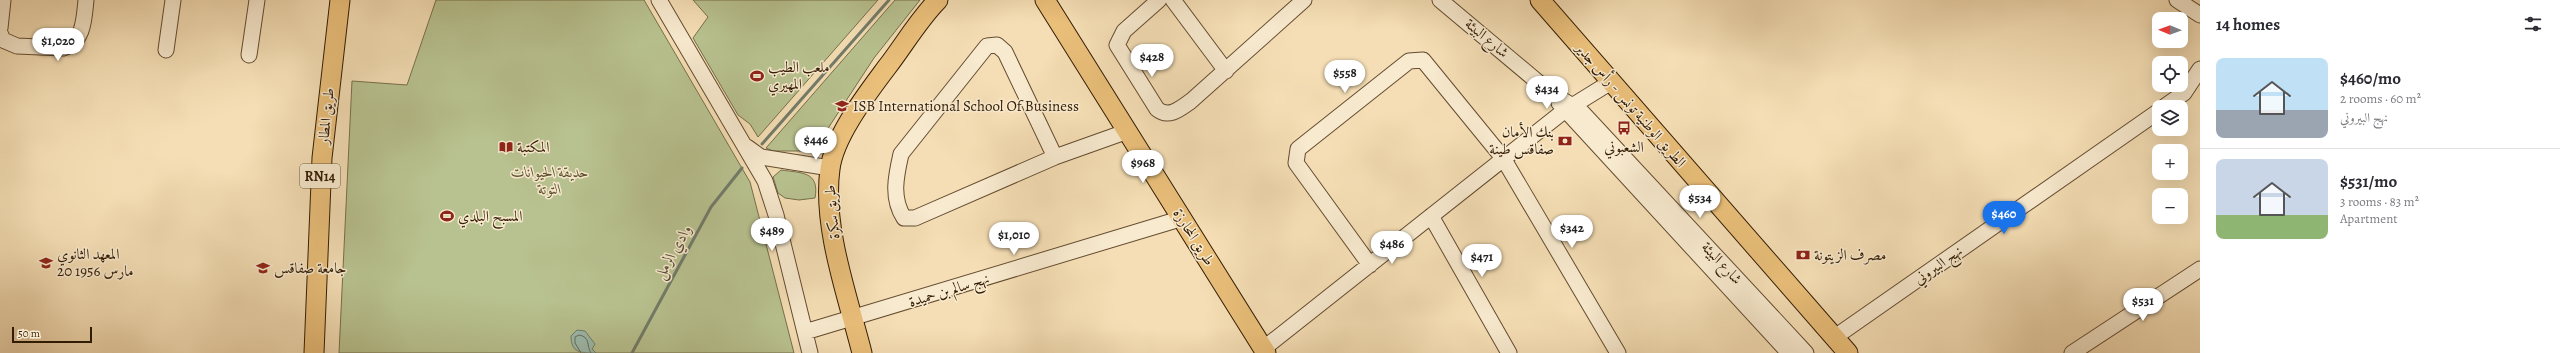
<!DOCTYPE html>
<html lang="en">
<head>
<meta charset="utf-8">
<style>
  :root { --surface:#fff; --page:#f7f7f7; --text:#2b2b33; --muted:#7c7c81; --line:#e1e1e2; --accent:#1a73e8 }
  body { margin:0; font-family:Alegreya,Amiri,serif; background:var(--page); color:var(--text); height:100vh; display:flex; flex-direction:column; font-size:15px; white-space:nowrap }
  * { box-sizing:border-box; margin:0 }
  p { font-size:13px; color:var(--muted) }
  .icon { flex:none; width:22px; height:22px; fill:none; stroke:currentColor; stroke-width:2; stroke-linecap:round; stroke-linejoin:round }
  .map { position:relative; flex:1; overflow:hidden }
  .side { display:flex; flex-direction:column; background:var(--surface); width:360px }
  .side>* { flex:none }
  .needle { width:26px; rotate:271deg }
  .tools { position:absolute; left:2152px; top:12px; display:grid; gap:8px }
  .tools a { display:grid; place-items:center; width:36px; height:36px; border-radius:8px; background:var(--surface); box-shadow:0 4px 16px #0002; font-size:20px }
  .scale { position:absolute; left:12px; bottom:10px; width:80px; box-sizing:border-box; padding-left:4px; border:2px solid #331c04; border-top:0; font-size:11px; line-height:14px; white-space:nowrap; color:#331c04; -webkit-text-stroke:3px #f8eacf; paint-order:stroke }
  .price { position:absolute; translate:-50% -34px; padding:0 9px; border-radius:14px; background:#fff; color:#222; font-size:13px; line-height:26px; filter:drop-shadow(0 1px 2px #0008) }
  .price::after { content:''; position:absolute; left:50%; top:24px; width:12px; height:9px; margin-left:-6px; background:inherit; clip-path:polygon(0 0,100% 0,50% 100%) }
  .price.current { background:var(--accent); color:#fff }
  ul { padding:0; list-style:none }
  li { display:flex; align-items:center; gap:12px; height:100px; padding:0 16px }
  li+li { border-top:1px solid var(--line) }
  li span { display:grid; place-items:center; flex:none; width:112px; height:80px; border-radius:8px; color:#555 }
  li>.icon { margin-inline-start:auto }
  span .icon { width:48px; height:48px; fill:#fffc; stroke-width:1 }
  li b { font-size:17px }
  h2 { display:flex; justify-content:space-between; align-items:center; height:48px; padding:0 16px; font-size:17px }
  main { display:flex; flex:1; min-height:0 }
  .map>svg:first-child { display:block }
</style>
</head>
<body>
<main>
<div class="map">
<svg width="2200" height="353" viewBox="0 0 2200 353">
  <rect width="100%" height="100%" fill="#f5deb5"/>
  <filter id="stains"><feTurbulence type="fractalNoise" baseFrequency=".005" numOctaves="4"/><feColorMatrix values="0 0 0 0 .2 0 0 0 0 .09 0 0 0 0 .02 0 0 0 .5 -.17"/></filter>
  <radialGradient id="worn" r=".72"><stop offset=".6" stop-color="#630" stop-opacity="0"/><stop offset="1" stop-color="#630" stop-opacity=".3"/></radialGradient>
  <path fill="#b8c290" stroke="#766f4a" d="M436,0h208l106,182 44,171h-455l13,-272 55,4z
    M693,0h185l-120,137 -8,-13 -12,-9 -45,-77 15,-21z
    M895,0h25l-46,58 -51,78 -16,15h-34l-7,-3z
    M781,170c20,3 39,1 34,28l-16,2 -14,-2 -7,-5 -5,-16z"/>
  <path fill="#9cbcae" stroke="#727c6a" d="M577,330l8,1 10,13 -3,5 4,4c-15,0 -25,0 -25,-17z"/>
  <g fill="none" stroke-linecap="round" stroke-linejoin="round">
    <path stroke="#686c59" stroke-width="1" d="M581,353l-6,-10v-6l4,-2c12,2 7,11 12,18"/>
    <path stroke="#727c6a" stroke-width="3" d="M762,144l127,-144
      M632,353l79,-146 31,-39"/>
    <g stroke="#644c30" stroke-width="17">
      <path id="minor" d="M659,0l106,181 11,34 34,138
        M1159,0l-35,31 -7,14 40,64c12,10 24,-1 34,-8l113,-101
        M1173,0l53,71
        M1440,0l111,93 30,18 225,242
        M2177,0l23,15
        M0,28l3,-28
        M0,33l3,7 14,6 46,2c21,-6 21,-29 23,-48
        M166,50l7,-50
        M249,55l8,-55
        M1559,103l230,250
        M2164,107l20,-14 16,-24
        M747,147l14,10 69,11
        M1055,157l-50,-105 -8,-7 -10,1 -86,108c-5,22 -10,44 3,64h11l140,-61 73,-26
        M1431,216l78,137
        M1370,265l-74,-102 2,-14 111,-88 14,-1 80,98 115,195
        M805,332l378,-114
        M1835,337l324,-226
        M1263,349l301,-238 47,-29
        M2072,353l128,-84"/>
    </g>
    <g stroke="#331c04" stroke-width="21">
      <path id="major" d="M1045,0l221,353
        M1540,0l308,353
        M314,353l8,-195 18,-158
        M862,353c-14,-56 -40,-126 -32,-184 4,-33 37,-75 57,-102 17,-22 32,-48 51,-67"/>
    </g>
    <use href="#minor" stroke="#f8eacf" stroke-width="15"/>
    <use href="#major" stroke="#eabf7a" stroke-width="19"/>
  </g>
  <defs>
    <g id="stadium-bare" transform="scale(1.08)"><path d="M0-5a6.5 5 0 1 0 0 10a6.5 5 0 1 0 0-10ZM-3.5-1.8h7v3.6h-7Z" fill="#8f2418" stroke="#f8eacf" stroke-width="2.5" paint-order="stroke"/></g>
    <g id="university-bare" transform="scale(1.08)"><path d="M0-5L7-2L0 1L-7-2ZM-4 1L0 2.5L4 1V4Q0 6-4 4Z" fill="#8f2418" stroke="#f8eacf" stroke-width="2.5" paint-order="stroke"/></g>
    <g id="bus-bare" transform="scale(1.08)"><path d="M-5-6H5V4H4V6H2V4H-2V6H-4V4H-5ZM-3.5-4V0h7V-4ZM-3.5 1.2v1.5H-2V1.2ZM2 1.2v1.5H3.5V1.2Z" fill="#8f2418" stroke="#f8eacf" stroke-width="2.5" paint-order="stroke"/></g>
    <g id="bank-bare" transform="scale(1.08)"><path d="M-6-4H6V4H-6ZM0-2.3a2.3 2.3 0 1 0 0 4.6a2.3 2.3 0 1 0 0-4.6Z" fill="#8f2418" stroke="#f8eacf" stroke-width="2.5" paint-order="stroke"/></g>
    <g id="library-bare" transform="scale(1.08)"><path d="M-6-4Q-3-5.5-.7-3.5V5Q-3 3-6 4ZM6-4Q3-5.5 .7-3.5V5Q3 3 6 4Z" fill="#8f2418" stroke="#f8eacf" stroke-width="2.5" paint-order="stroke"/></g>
    <g id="school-bare" transform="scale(1.08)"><path d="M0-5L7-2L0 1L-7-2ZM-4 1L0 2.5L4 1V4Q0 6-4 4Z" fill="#8f2418" stroke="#f8eacf" stroke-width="2.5" paint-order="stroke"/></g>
  </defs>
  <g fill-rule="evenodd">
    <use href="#stadium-bare" x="757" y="76"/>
    <use href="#university-bare" x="842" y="106"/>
    <use href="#bus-bare" x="1624" y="128"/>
    <use href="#bank-bare" x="1565" y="141"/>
    <use href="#library-bare" x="506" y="147"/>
    <use href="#stadium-bare" x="447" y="216"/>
    <use href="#bank-bare" x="1803" y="255"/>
    <use href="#school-bare" x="46" y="263"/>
    <use href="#university-bare" x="263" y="268"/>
  </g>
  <g text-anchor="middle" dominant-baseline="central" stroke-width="3" stroke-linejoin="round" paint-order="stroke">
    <rect fill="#f8eacf" stroke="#6e5a41" stroke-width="1" x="300" y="164" width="40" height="24" rx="3"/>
    <g font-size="14" font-weight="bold" fill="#331c04">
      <text x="320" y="176">RN14</text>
    </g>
    <g font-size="15" fill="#331c04" stroke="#f8eacf">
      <text transform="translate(1487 38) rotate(40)">شارع البيئة</text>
      <text transform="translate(1631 105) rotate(49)">الطريق الوطنية تونس - رأس جدير</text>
      <text transform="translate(326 116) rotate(-84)">طريق المطار</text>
      <text transform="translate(832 212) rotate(-95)">طريق سكرة</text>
      <text transform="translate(1194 237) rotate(58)">طريق المحارزة</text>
      <text transform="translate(1722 263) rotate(47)">شارع البيئة</text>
      <text transform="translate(1938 265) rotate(-35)">نهج البيروني</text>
      <text transform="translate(949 290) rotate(-17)">نهج سالم بن حميدة</text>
    </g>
    <g font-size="15" fill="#331c04" stroke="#f8eacf" text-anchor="start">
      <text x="768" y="67">ملعب الطيب<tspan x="768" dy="17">المهيري</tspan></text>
      <text x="853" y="106">ISB International School Of Business</text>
      <text x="1554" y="132" text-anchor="end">بنك الأمان<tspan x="1554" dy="17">صفاقس طينة</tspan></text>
      <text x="517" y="147">المكتبة</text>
      <text x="1624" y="147" text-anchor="middle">الشعبوني</text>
      <text x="458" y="216">المسبح البلدي</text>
      <text x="57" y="254">المعهد الثانوي<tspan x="57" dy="17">20 مارس 1956</tspan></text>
      <text x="1814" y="255">مصرف الزيتونة</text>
      <text x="274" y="268">جامعة صفاقس</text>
    </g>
    <g font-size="15" font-style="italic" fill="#5b4e2e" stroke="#f8eacf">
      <text x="550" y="172">حديقة الحيوانات<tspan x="550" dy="17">التوتة</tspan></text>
    </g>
    <g font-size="16" font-style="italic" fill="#524c37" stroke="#f8eacf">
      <text transform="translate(673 252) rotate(-61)">وادي الرمل</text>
    </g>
  </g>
  <rect width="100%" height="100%" filter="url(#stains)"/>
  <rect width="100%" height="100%" fill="url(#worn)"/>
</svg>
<div class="tools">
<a><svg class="needle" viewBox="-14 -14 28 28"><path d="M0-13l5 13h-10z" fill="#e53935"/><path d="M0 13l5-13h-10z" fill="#7c7c81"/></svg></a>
<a><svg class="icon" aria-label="locate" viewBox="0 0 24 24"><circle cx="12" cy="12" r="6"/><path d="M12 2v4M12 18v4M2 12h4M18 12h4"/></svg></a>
<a><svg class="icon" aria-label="layers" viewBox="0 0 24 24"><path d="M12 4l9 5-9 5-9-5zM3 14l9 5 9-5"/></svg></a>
<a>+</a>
<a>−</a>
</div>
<div class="scale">50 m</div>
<b class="price" style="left:58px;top:62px">$1,020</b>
<b class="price" style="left:1152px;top:78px">$428</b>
<b class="price" style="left:1345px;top:94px">$558</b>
<b class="price" style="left:1547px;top:110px">$434</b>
<b class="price" style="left:816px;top:161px">$446</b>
<b class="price" style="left:1143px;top:184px">$968</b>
<b class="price" style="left:1700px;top:219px">$534</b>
<b class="price current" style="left:2004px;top:235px">$460</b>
<b class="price" style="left:1572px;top:249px">$342</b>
<b class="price" style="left:772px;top:252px">$489</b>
<b class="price" style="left:1014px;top:256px">$1,010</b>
<b class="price" style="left:1392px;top:265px">$486</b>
<b class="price" style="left:1482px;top:278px">$471</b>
<b class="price" style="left:2143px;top:322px">$531</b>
</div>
<section class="side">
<h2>14 homes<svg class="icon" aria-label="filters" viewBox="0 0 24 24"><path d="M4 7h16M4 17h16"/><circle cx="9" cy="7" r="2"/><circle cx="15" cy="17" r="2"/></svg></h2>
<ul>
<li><span style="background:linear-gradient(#bfe0f5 65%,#9aa5b1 0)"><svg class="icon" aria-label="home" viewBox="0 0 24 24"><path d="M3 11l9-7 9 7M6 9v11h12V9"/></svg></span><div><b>$460/mo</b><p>2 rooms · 60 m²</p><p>نهج البيروني</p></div></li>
<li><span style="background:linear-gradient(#c9d6e8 70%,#8fb573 0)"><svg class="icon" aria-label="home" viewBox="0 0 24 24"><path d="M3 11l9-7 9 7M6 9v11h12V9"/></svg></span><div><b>$531/mo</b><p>3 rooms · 83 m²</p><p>Apartment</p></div></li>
</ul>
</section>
</main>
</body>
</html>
